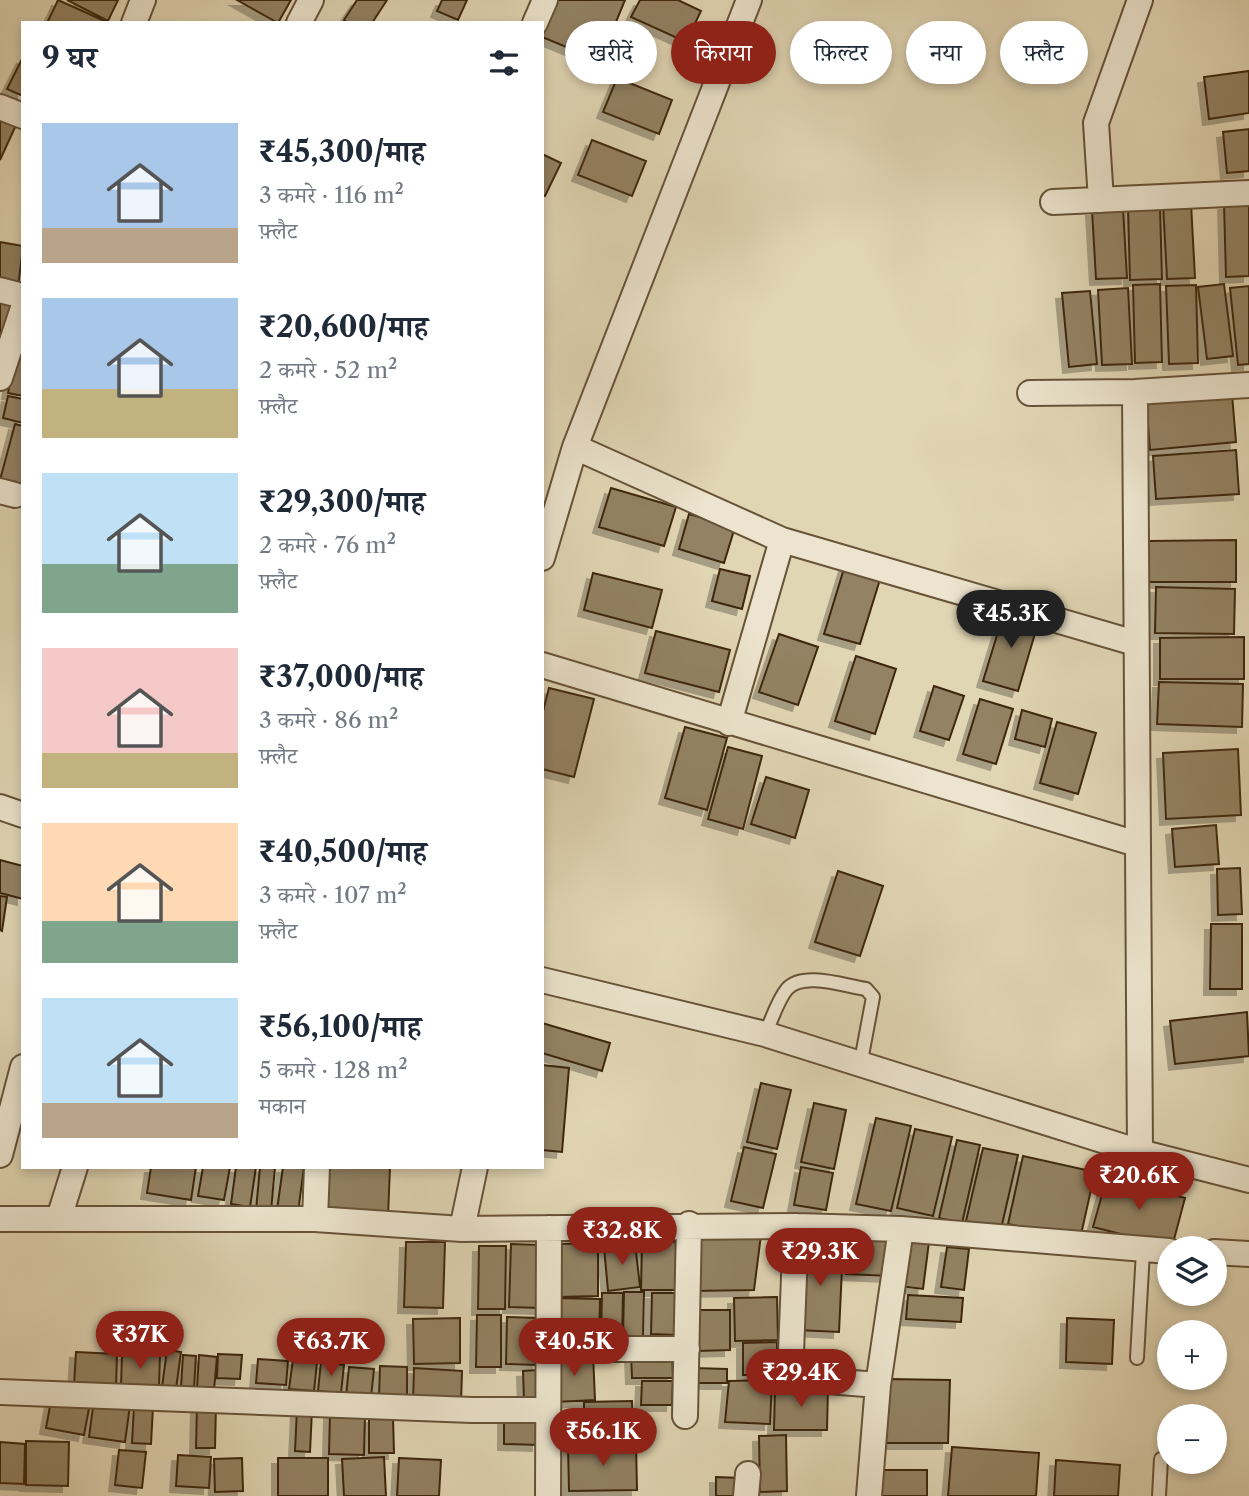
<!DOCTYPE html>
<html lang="hi">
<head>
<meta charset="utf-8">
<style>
  :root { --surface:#fff; --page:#f6f6f7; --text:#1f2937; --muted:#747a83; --accent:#8f2418 }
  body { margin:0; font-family:"Libre Caslon Text","Noto Serif Devanagari",serif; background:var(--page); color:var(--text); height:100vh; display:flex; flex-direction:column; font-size:26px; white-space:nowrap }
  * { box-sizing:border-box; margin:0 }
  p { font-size:23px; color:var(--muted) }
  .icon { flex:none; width:38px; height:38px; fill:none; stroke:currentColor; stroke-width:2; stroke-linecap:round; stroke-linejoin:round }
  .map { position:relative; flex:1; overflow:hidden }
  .details { position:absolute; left:21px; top:21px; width:523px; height:1148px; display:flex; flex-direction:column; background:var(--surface); border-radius:0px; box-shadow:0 4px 10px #0003 }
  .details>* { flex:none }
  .top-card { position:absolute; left:565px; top:21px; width:578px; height:63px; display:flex; gap:14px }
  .tools { position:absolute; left:1157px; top:1236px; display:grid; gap:14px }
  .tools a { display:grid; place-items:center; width:70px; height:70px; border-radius:50%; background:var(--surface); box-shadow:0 4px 10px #0003; font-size:35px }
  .price { position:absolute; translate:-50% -60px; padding:0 16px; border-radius:24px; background:var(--accent); color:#fff; font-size:23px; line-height:46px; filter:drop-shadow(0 2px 4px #0008) }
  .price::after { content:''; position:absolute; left:50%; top:42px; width:21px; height:16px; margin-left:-10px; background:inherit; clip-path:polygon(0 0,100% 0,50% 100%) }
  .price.selected { background:#222; color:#fff }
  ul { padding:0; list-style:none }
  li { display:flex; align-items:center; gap:21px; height:175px; padding:0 21px }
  li span { display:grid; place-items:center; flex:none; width:196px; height:140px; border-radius:0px; color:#555 }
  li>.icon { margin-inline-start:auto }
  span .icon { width:84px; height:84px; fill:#fffc; stroke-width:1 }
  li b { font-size:30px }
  h2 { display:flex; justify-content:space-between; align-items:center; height:84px; padding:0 21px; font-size:30px }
  .tag { padding:0 24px; border-radius:32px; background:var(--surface); box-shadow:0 4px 10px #0003; font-size:24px; line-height:63px }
  .tag.selected { background:var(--accent); color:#fff }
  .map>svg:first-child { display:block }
</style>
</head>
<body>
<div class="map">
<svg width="1249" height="1496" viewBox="0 0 1249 1496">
  <defs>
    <filter id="shadow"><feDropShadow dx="-6" dy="6" stdDeviation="0" flood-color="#0004"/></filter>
  </defs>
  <rect width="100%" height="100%" fill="#e1d6b4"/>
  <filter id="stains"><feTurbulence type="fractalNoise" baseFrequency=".00286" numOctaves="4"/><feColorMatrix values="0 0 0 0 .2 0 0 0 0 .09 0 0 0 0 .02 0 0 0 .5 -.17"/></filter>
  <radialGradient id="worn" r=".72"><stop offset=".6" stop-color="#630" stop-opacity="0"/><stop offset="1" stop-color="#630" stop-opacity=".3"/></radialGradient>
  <path fill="#938264" stroke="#3e270e" stroke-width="2" filter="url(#shadow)" d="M58,0l51,23h-62z
    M67,0h51l-10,21z
    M237,0h54l-13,23z
    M357,0h30l-15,23h-24l-4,-3z
    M442,0h25l-9,20 -21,-9z
    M556,0h69l-25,61 -58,-24z
    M640,0h38l23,11 -15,31 -55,-25z
    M23,57v39l-16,-7z
    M1249,71v42l-40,6 -5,-42z
    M617,78l55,22 -13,34 -56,-22z
    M0,115l17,8 -17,37z
    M1249,129v42l-22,2 -4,-41z
    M592,140l54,21 -14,35 -54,-21z
    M542,154l19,9 -16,33 -3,-1z
    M1191,203l4,75 -28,1 -4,-75z
    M1249,203v73l-23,1 -2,-73z
    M1160,207l2,72 -32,1 -2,-72z
    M1123,208l4,70 -31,1 -4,-69z
    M0,242l23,4 -5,42 -18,-3z
    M1160,284l2,78 -27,1 -2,-78z
    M1224,284l9,72 -26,3 -9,-72z
    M1196,285l2,78 -29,1 -3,-78z
    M1249,286v78l-11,1 -8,-77z
    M1128,288l4,76 -30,1 -4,-75z
    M1090,291l7,73 -28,3 -7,-74z
    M0,299l16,4 -16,47z
    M16,350l7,1v45l-15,-3z
    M1232,394l4,48 -86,8 -4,-48z
    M8,396l15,3v24l-20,-5z
    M15,424l8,2v61l-23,-7z
    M1236,450l3,44 -83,5 -3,-43z
    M611,488l65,19 -12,39 -65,-19z
    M689,514l46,13 -11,36 -45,-14z
    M1236,540v42h-87v-41z
    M846,562l36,11 -22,71 -36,-10z
    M720,569l30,7 -8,33 -30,-8z
    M593,573l69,17 -10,38 -68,-18z
    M1156,587l79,2 -1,45 -79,-1z
    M1005,609l34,11 -21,71 -35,-10z
    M656,631l74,19 -11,42 -74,-19z
    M779,634l39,13 -20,58 -39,-13z
    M1244,637v42h-84v-41z
    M856,656l40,13 -21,65 -40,-13z
    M1159,682l84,2 -1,43 -85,-3z
    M934,686l30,10 -15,44 -29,-9z
    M549,688l45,11 -20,78 -32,-8v-54z
    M980,699l33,10 -17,55 -33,-10z
    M1022,710l30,9 -7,28 -30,-8z
    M1057,722l39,11 -18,61 -38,-11z
    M685,727l42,11 -20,72 -42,-12z
    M728,747l34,9 -19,73 -35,-10z
    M1238,749l3,66 -75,4 -3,-66z
    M766,777l43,13 -14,48 -44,-14z
    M1216,825l3,39 -44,3 -3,-38z
    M0,860l23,6v33l-23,-6z
    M1240,868l2,46 -24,1 -1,-46z
    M838,871l45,15 -23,70 -45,-14z
    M0,896l7,1 -5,34 -2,-1z
    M1211,924h31v65h-32z
    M1247,1012l2,44 -74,8 -5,-43z
    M542,1023l68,20 -8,28 -60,-18z
    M542,1065l27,3 -7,84 -20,-2z
    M761,1083l30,7 -14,59 -30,-7z
    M814,1103l32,7 -12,59 -33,-7z
    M876,1118l35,8 -20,85 -35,-7z
    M915,1129l37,8 -19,79 -36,-8z
    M957,1140l23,5 -18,78 -23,-5z
    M744,1147l32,7 -13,54 -32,-7z
    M983,1148l35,7 -17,74 -35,-8z
    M1023,1156l72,16 -15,67 -72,-15z
    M151,1167h45l-5,33 -44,-7z
    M203,1167h27l-6,33 -26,-4z
    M236,1167h20l-6,40 -19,-3z
    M260,1167h15l-4,44 -15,-1z
    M283,1167h21l-6,46 -21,-3z
    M325,1167h65l-2,50 -65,-4z
    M801,1167l32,6 -7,37 -32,-5z
    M1107,1177l78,21 -13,49 -79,-20z
    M761,1235l-7,55 -62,1 1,-54z
    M848,1235l45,2 -3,39 -44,-2z
    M903,1239l26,3 -6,47 -24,-3z
    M642,1241l35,1v48h-36z
    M406,1242h39l-2,66 -39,-1z
    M598,1243v53l-42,1 -1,-53z
    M635,1243l5,44 -32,4 -4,-44z
    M511,1244l31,1 -2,63 -31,-1z
    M802,1245l41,2 -4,85 -41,-2z
    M479,1246h27l-1,63h-27z
    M947,1247l22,2 -5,41 -23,-3z
    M624,1292h20l-1,46 -20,-1z
    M602,1293h21l-1,47 -21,-1z
    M652,1293h25l-1,42 -25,-1z
    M908,1295l55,3 -2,24 -55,-3z
    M777,1297l1,43 -43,1 -1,-43z
    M553,1298l47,1 -1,41 -47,-2z
    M698,1310h32v40l-32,1z
    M477,1315h24v52h-25z
    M507,1317l32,1 -1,47 -32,-1z
    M460,1318v45l-46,1 -1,-45z
    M1067,1318l47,2 -2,44 -46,-2z
    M777,1342v33h-34v-32z
    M167,1350l14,2 -5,37 -14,-2z
    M76,1352l41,2 -1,33 -42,-2z
    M672,1353l1,25h-41l-1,-24z
    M122,1354l38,1 -1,32h-38z
    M218,1354l24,1 -2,24 -23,-1z
    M593,1354l2,46 -40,2 -2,-46z
    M183,1355l13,1 -2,32 -13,-1z
    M199,1355l18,2 -3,33 -17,-2z
    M258,1359l30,2 -2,24 -30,-2z
    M293,1359l24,3 -3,29 -25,-2z
    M321,1362l23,3 -3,28 -23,-2z
    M380,1366l27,1v31h-28z
    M349,1367l25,2 -3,29 -25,-2z
    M414,1368l48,3 -1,32 -48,-3z
    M693,1368l34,1v14h-34z
    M537,1370l1,30 -14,1 -1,-30z
    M887,1379l63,1 -2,63h-62z
    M772,1380l-2,44 -45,-2 4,-41z
    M642,1381h31l-1,24h-31z
    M775,1388h53l-1,42h-53z
    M52,1395l38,8 -6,32 -38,-7z
    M94,1400l36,5 -5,37 -36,-5z
    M632,1401l1,28 -49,2v-29z
    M197,1403l19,1 -1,44h-19z
    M134,1406l19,1 -2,37 -19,-1z
    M297,1409l15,1 -2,42 -15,-1z
    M330,1413l35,1 -1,41 -35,-1z
    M504,1416h34v29l-34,-1z
    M369,1417h24l1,36h-25z
    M786,1435l1,56 -27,1 -1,-56z
    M26,1441l43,1 -1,44 -42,-1z
    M0,1442l25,2 -1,40 -24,-1z
    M636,1444l1,46 -68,1 -1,-45z
    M952,1447l87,6 -3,43h-88z
    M119,1450l27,2 -4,36 -27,-3z
    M178,1455l33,2 -2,31 -33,-2z
    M384,1457l2,39h-42l-2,-37z
    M242,1458l1,33 -28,1 -1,-33z
    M278,1458h50v38h-50z
    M399,1458l42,2 -2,36h-42z
    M1056,1460l64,5 -2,31h-64z
    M877,1470h50v26h-50z
    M716,1477l24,1 -1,18h-23z"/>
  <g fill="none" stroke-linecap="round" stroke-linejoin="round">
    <g stroke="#675338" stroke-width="16">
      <path id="service" d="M765,1034c7,-14 12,-33 22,-45 16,-18 58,-3 79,0l7,8 -12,64
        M1137,1358l6,-107
        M1159,1496l2,-37"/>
    </g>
    <g stroke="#675338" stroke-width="28">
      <path id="minor" d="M134,23l9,-23
        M299,23l12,-23
        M535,23l10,-23
        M0,107l23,9
        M1101,200l-5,-77 44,-123
        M1053,202l196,-9
        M0,290l23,6
        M0,378l23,-70
        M1135,392l5,760
        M1030,393l105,-1 114,-7
        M575,447l207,93 353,103
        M0,491l15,4
        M542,558l33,-111 174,-447
        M542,665l595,179
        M729,723l53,-183
        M0,807l23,8
        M542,980l223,54 375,118 109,28
        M0,1155l23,-88
        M59,1218l16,-51
        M0,1219h315l147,10 334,-3 105,3 268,22
        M315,1219l2,-52
        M796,1226l-6,152 88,7
        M462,1229l13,-62
        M1214,1252l35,2
        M547,1349h140
        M0,1392l472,18h76
        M685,1416l4,-192
        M548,1496l1,-268
        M746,1496l2,-22
        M869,1496l9,-111 23,-156"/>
    </g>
    <use href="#service" stroke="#ece4ce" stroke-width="12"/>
    <use href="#minor" stroke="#ece4ce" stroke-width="24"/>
  </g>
  <rect width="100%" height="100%" filter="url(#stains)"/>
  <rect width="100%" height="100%" fill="url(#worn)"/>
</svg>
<div class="tools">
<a><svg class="icon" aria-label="layers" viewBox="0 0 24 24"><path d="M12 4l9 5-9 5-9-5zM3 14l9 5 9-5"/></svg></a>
<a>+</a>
<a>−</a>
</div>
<b class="price selected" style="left:1011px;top:650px">₹45.3K</b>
<b class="price" style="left:1139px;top:1212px">₹20.6K</b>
<b class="price" style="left:622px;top:1267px">₹32.8K</b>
<b class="price" style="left:820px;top:1288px">₹29.3K</b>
<b class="price" style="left:140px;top:1371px">₹37K</b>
<b class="price" style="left:331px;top:1378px">₹63.7K</b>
<b class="price" style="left:574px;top:1378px">₹40.5K</b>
<b class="price" style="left:801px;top:1409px">₹29.4K</b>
<b class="price" style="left:603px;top:1468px">₹56.1K</b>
<div class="top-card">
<a class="tag">खरीदें</a>
<a class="tag selected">किराया</a>
<a class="tag">फ़िल्टर</a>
<a class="tag">नया</a>
<a class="tag">फ़्लैट</a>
</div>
<section class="details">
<h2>9 घर<svg class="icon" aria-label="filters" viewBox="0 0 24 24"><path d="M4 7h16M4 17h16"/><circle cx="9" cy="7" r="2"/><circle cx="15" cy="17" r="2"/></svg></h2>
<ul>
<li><span style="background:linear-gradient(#a9c7e8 75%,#b9a48a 0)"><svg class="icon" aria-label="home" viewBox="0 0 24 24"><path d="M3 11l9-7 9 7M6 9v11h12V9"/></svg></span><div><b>₹45,300/माह</b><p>3 कमरे · 116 m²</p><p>फ़्लैट</p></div></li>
<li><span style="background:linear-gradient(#a9c7e8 65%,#c2b280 0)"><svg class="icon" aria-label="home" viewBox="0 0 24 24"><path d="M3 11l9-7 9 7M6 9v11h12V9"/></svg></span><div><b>₹20,600/माह</b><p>2 कमरे · 52 m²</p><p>फ़्लैट</p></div></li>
<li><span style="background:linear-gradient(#bfe0f5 65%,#7fa58c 0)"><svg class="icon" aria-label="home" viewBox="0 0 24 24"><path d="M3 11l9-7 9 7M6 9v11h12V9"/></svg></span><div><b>₹29,300/माह</b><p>2 कमरे · 76 m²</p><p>फ़्लैट</p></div></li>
<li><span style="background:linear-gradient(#f6c9c9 75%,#c2b280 0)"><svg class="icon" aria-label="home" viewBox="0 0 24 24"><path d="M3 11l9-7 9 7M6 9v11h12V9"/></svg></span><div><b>₹37,000/माह</b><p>3 कमरे · 86 m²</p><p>फ़्लैट</p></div></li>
<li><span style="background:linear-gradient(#ffd9b3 70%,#7fa58c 0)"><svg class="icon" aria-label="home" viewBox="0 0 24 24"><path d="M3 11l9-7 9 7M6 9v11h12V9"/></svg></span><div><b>₹40,500/माह</b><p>3 कमरे · 107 m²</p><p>फ़्लैट</p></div></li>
<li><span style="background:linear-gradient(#bfe0f5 75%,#b9a48a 0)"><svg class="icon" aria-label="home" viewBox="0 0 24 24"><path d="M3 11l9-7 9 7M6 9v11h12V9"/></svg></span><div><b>₹56,100/माह</b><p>5 कमरे · 128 m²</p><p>मकान</p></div></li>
</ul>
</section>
</div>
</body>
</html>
